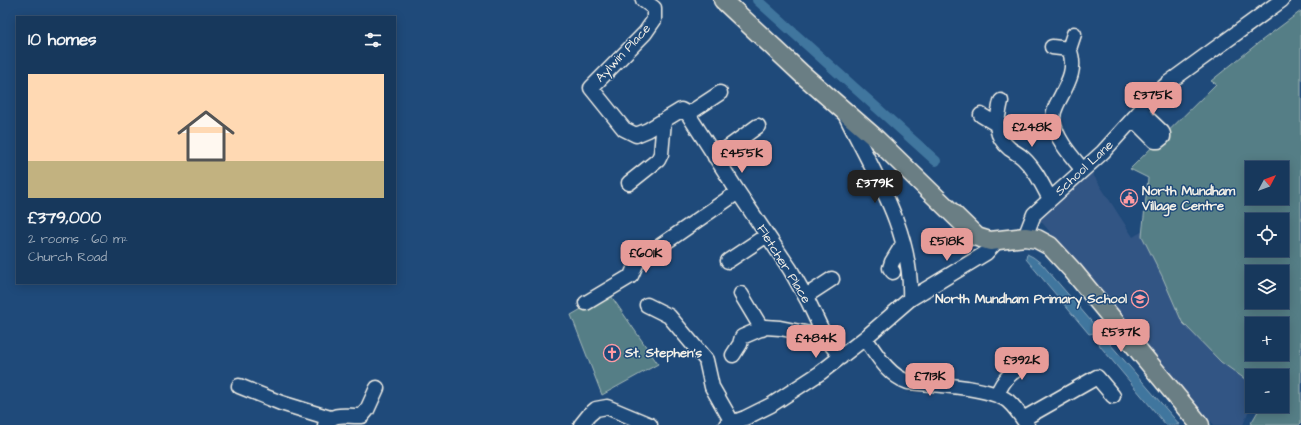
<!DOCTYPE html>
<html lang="en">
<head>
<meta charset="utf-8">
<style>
  :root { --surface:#17385c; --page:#203f62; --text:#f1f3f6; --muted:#9eacbb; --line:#365272; --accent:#e69b98 }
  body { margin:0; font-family:"Architects Daughter",sans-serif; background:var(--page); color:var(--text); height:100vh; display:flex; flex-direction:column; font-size:15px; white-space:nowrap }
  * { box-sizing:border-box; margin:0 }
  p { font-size:13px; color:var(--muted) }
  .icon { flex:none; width:22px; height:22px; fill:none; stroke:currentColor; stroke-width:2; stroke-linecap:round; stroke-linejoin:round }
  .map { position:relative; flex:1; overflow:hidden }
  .panel { position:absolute; left:16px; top:16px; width:380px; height:268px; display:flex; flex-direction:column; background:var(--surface); border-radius:0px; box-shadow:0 2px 10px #0003,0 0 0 1px var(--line) }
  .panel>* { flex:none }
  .needle { width:26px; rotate:49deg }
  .fabs { position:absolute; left:1245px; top:161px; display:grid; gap:8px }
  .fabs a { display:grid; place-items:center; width:44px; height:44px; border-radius:0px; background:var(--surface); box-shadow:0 2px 10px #0003,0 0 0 1px var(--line); font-size:20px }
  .price { position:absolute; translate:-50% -34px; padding:0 9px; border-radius:8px; background:var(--accent); color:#111; font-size:13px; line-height:26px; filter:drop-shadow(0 1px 2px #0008) }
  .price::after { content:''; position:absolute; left:50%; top:24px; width:12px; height:9px; margin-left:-6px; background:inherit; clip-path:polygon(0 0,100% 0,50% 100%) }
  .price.on { background:#222; color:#fff }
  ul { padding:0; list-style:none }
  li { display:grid; align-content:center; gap:8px; height:212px; padding:0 12px }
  li span { display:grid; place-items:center; height:124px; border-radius:0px; color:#555 }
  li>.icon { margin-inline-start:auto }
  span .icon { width:72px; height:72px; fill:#fffc; stroke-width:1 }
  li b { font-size:17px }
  h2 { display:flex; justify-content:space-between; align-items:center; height:48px; padding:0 12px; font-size:17px }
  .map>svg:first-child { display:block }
</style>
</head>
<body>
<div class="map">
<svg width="1301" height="425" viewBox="0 0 1301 425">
  <rect width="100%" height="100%" fill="#1f4a7a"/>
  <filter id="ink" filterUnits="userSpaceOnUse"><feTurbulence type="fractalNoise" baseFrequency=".025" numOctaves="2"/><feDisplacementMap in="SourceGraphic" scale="8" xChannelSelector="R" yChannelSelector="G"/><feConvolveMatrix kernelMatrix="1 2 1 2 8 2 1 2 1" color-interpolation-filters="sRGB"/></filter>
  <g filter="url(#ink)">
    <path fill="#335584" d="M1090,170l43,67 10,-6 -1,5 20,40 90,108v18l-9,23h-29l-175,-206z"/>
    <path fill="#557e86" stroke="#a4b8b7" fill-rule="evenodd" d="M1301,11v412l-2,2h-49l11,-19h21v-30h-30v8l-31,-22 -39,-40 -20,-46 -20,-40 6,-58 -18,-9 86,-85 -5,-3 46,-37zM1252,168h30v30h-30zM1252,220h30v30h-30zM1252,272h30v30h-30zM1252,324h30v30h-30z
      M609,293l49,71 -56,31 -31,-80z"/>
    <path fill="#41769e" stroke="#89a7bc" d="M1027,254l6,3 9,7 55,64 -3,5 -5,1 -63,-75z
      M1101,336l3,1 76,88h-14l-66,-79 -2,-6z"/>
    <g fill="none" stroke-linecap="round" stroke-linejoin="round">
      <path stroke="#41769e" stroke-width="10" d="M757,0l179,161"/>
      <g stroke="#f4f1e8" stroke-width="17">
        <path id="minor" d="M643,0l11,8v12l-9,13 -54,55 33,41 12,6 12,-5 33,-20 7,4 50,78 52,77 18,32 17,36 16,20
          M1052,47l17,2c9,21 -3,37 -12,55 -2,4 -4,11 -4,15 1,18 19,38 30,51
          M1069,49l5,-15
          M1001,101c-4,19 -9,33 9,48 4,3 9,5 13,9 12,11 19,26 27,41
          M688,114l32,-21
          M845,114c28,58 68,118 65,185
          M981,115l15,9
          M1133,119l22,22h3l5,-4v-3l-1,-2 -22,-21
          M715,157l43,-31
          M629,183l29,-23 3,-6 3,-33
          M1025,237l9,-23 69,-62 48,-53 17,-16 114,-83
          M728,261l39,-26
          M893,272l-3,-4 2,-6 11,-18
          M741,294l21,35
          M806,296l26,-17
          M586,303l45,-27 6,-14 101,-70
          M647,305l22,11 37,44 6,27 20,35
          M865,338c12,17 23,37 43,44 24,2 82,5 100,19 8,7 13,15 19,24
          M733,355l7,-11 2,-7 23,-10 15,1 45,9
          M239,386l42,17 49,15
          M997,395c8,-21 20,-26 38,-37
          M1023,419l74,-42 16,19
          M325,425c10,-14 21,-8 37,-9l5,-6 10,-22
          M581,425l8,-10 7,-6 11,-2 43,18
          M726,425l19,-7 26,-13 49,-32 45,-35 45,-39 76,-46 11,-12"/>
      </g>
      <g stroke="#f4f1e8" stroke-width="21">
        <path id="major" d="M723,0l79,74 71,62 104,101 13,4 35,-4 12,2 13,7 23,25 127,154"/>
      </g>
      <use href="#minor" stroke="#1f4a7a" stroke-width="14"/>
      <use href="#major" stroke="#6b7e84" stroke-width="18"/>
    </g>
  </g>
  <defs>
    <g id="civic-ring" transform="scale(0.9)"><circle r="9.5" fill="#1f4a7a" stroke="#ff9aa2" stroke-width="1.5"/><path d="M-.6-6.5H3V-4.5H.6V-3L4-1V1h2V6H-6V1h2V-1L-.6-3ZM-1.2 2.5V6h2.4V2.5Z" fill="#ff9aa2"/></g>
    <g id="school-ring" transform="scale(0.9)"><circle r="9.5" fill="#1f4a7a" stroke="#ff9aa2" stroke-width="1.5"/><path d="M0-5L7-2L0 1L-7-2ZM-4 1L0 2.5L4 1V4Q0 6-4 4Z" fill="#ff9aa2"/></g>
    <g id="church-ring" transform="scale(0.9)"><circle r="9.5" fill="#1f4a7a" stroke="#ff9aa2" stroke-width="1.5"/><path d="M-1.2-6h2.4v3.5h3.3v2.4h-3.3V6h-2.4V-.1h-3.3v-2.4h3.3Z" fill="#ff9aa2"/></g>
  </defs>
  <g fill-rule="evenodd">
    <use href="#civic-ring" x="1129" y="198"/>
    <use href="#school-ring" x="1140" y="299"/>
    <use href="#church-ring" x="612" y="353"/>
  </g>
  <g text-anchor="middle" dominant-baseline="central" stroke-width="3" stroke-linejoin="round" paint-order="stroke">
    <g font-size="13" fill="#f4f1e8" stroke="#1f4a7a">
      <text transform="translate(623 53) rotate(-47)">Aylwin Place</text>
      <text transform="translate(1084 168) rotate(-43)">School Lane</text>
      <text transform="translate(784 264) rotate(58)">Fletcher Place</text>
    </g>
    <g font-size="13" font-weight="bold" fill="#f4f1e8" stroke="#1f4a7a" text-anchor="start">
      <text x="1142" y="191">North Mundham<tspan x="1142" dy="15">Village Centre</tspan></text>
      <text x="1127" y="299" text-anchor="end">North Mundham Primary School</text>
      <text x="625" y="353">St. Stephen's</text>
    </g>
  </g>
</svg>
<div class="fabs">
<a><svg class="needle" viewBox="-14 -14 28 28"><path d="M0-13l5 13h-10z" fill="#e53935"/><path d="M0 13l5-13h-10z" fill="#9eacbb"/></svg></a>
<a><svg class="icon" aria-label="locate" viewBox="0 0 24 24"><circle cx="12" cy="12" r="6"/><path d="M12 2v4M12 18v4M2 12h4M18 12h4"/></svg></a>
<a><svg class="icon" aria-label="layers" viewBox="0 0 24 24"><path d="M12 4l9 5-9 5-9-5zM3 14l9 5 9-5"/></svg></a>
<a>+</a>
<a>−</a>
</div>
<b class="price" style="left:1153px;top:116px">£375K</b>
<b class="price" style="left:1032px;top:148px">£248K</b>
<b class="price" style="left:742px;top:174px">£455K</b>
<b class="price on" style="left:875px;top:204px">£379K</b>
<b class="price" style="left:947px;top:262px">£518K</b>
<b class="price" style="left:646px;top:274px">£601K</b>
<b class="price" style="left:1121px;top:353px">£537K</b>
<b class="price" style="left:816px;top:359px">£484K</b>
<b class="price" style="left:1022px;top:381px">£392K</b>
<b class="price" style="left:930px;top:397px">£713K</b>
<section class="panel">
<h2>10 homes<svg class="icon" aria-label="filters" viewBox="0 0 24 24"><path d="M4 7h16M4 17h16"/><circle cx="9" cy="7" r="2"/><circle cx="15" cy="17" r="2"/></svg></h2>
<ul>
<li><span style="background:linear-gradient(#ffd9b3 70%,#c2b280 0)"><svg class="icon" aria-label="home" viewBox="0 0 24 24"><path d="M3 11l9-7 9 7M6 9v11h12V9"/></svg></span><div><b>£379,000</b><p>2 rooms · 60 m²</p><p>Church Road</p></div></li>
</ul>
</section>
</div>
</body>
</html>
